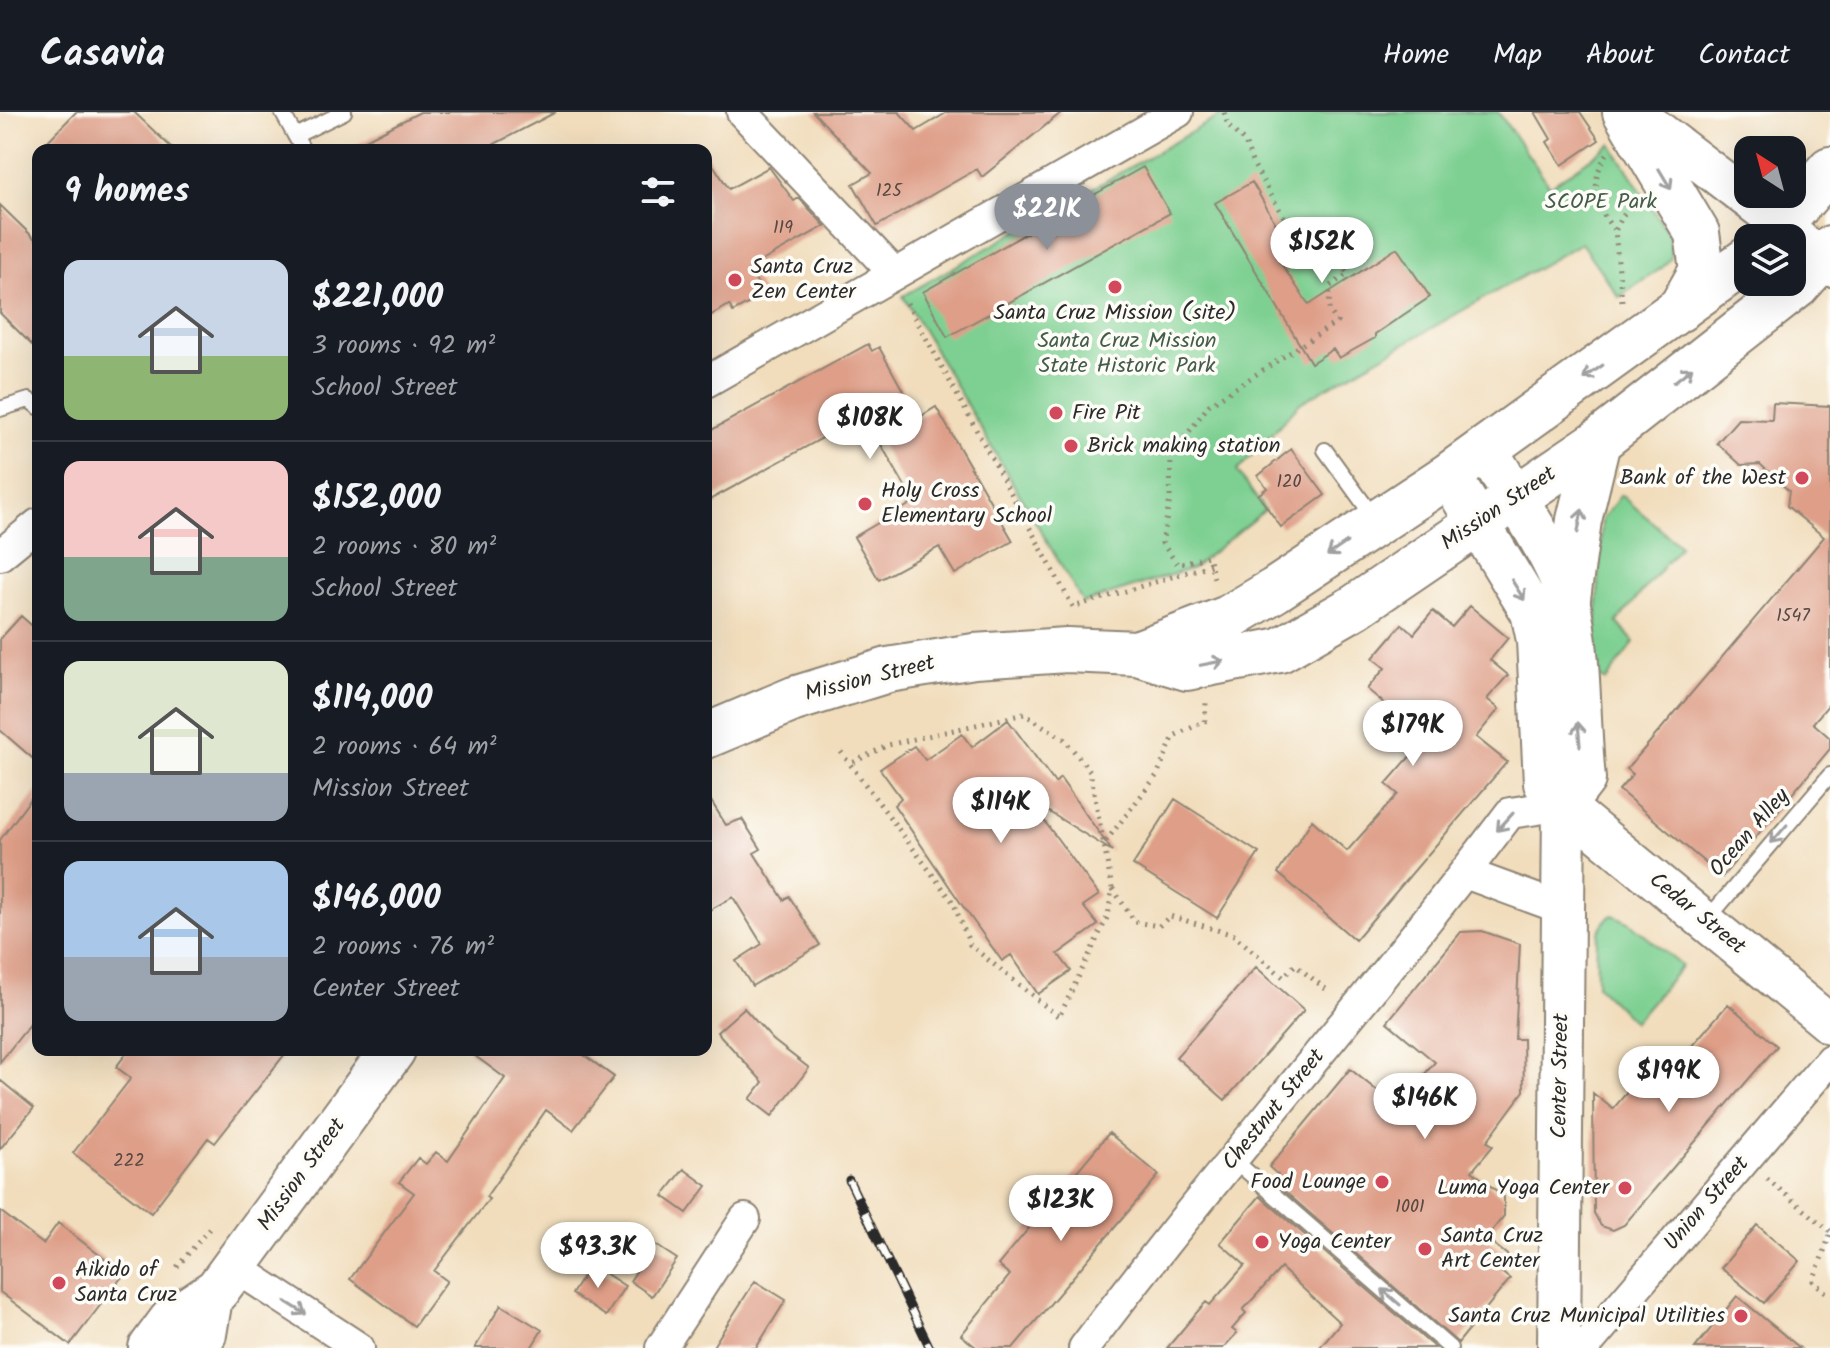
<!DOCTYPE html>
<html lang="en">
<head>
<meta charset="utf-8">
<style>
  :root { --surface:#171b24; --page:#20242c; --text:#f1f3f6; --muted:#9ea1a6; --line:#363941; --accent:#8c9099 }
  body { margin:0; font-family:Kalam,sans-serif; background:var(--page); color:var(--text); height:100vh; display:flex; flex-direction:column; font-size:30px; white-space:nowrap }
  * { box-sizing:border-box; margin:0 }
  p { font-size:26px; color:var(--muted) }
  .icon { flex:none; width:44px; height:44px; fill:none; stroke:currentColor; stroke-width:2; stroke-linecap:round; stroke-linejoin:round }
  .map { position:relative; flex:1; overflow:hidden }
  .drawer { position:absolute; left:32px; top:32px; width:680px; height:912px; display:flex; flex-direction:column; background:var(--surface); border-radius:16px; box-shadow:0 8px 32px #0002 }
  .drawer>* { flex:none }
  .needle { width:52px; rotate:324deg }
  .tools { position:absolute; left:1734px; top:24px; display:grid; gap:16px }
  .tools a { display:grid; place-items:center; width:72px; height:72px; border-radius:16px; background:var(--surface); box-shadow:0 8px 32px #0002; font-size:40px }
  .price { position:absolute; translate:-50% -68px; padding:0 18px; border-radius:28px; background:#fff; color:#222; font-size:26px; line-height:52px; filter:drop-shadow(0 2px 4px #0008) }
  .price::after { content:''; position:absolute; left:50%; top:48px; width:24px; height:18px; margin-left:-12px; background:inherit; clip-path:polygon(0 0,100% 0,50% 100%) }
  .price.current { background:var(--accent); color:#fff }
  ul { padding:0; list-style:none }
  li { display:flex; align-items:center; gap:24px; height:200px; padding:0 32px }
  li+li { border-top:2px solid var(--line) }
  li span { display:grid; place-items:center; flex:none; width:224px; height:160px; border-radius:16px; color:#555 }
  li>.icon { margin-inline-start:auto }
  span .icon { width:96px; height:96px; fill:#fffc; stroke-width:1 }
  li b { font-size:34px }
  h2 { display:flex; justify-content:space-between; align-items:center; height:96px; padding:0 32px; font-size:34px }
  header { display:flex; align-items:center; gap:48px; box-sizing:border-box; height:112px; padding:0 40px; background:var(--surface); border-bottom:2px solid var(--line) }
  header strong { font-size:38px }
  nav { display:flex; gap:44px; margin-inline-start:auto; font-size:28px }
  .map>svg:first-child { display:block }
</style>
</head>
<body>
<header>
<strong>Casavia</strong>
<nav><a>Home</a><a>Map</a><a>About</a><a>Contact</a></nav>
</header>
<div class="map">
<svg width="1830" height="1236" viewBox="0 0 1830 1236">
  <rect width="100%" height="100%" fill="#fdfcf7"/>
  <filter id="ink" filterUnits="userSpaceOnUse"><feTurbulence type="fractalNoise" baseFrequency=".0125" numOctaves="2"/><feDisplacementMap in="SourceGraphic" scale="16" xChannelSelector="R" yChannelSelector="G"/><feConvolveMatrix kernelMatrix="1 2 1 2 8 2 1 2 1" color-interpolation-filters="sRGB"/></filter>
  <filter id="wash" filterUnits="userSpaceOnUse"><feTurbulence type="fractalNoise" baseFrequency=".006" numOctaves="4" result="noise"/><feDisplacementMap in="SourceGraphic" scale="32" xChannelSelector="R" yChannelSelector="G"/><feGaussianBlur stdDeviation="1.8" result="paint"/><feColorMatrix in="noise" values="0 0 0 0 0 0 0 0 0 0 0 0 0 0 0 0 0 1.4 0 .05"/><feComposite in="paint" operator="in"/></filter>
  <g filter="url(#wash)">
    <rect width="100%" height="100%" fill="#f1ddbc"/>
    <path fill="#7ed092" stroke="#547e5e" stroke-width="2" d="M1227,0h271l52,74 61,-42 58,91 2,22 -8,10 -44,30 -38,-54 -281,160 -63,68 28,39 -72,58 -110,35 -180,-307z
      M1621,383l59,51 -63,76 17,20 -28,39 -12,-6 8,-156z
      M1613,803l16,7 53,44 -48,56 -37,-36c1,-22 -7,-61 16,-71z"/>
    <g id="blocks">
      <path fill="#de9e87" d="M76,0h58l40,38h-135z
        M420,0h136l-73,38h-137z
        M813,0h86l17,19 32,-19h114l-80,65 -5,-8 -100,57 -24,-42 19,-11z
        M1535,0h45l19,28 -37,25 -15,-23 4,-3z
        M706,42l23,35 40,-22 25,34 5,-3 26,28 -76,42 15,27 -31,17 -4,-7 -23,13z
        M1143,55l27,46 -223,124 -24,-45z
        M1252,70l37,65 -14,8 34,50 88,-57 33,49 -55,37v4l-36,20 -6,-9 -22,14 -96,-160z
        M0,93l38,37v109l-38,-38z
        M868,232l4,7 7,-4 39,71 18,-11 77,134 -58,33 -16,-27 -60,33 -25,-43 60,-35 -50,-87 -158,87v-69z
        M1773,291l57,3v297l-17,20 17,15v11l-108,128 -103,-87 14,-16 -6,-5 197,-232 -37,-31 2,-15 -29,-27 -19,1 -24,-22 21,-24 34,1z
        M1291,337l34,46 -44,32 -23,-32 9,-7 -9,-12z
        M1470,494l38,32 -18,22 18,15 -21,24 12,10 -23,28 31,25 -152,178 -77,-67 34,-53 35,31 51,-57 -12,-10 40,-46 -59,-49 18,-21 -12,-10 29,-34 12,10 19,-23 19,16z
        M21,504l17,15v132l-38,-33v-91z
        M1008,608l47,63 5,-5 52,73 -84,-52 71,96 -16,11 15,19 -40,29 13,17 -33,23 -27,-39 -9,6 -40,-56 -68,-100 7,-7 -21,-29 34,-23 11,14 37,-26 10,13z
        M38,677v225l-38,48v-222z
        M706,681l20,32 16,-6 19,30 -7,4 30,47 5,-4 31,49 -68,41 -16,-25 26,-17 -29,-47 -27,15z
        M1175,687l84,54 -42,65 -84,-53z
        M1482,819l38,13 -5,95h8l1,52 -37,50 6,5 -21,25 32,26v19l-18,22 25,20 -11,13 10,8 -52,64 -185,-162 5,-6 -9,-8 81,-98 47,38 38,-45 -48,-40 74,-90z
        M1256,855l48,43 -79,90 -49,-43z
        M1728,892l49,42 -153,179 -11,5 -12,-4 -7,-13 -1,-120 20,16 50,-60 15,13z
        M744,896l29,32 36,28 -37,48 -22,-17 13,-17 -46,-50z
        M129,938h159l-73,93 -7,-5 -57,75 -78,-60 58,-75 -15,-11z
        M467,938h110l37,27 -41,53 -27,-20 -60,87 3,2 -55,72 13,10 -33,45 -64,-47 64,-86 -15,-11 19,-24 8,6 10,-12 12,9 57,-83z
        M0,968l34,28 -34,41z
        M1109,1021l50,42 -146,173h-36l-16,-13 49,-60 -12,-10z
        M684,1057l23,17 -20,27 -24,-17z
        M1260,1084l175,152h-116l21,-25 -59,-55 -38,42 3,3 -14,16 5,4 -14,15h-56l31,-37 8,-9 4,3 35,-40 -25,-22z
        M0,1099l43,33 15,-21 66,51 -54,71 -70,-53z
        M1757,1113l43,36 -36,42 -43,-35z
        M654,1132l23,15 -25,37 -22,-15z
        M591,1152l34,22 -19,30 -34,-22z
        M755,1169l31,19 -30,48h-44z
        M1737,1184l63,52h-105z
        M501,1193l41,25 -11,18h-56z"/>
    </g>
  </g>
  <g filter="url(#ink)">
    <use href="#blocks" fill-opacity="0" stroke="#8e8474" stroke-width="2"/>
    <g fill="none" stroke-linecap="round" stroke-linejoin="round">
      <g stroke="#8e8474" stroke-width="18">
        <path id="service" d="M282,0l21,38
          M295,24l49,-24
          M0,297l29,-9 9,7
          M1325,338l50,69
          M1706,809l124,-146
          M1234,1048l216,188"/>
      </g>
      <g stroke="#8e8474" stroke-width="34">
        <path id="minor" d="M742,0l153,162
          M706,270l472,-270
          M0,443l38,-31
          M1465,761l98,36
          M235,1155l124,81
          M661,1236l84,-129
          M1084,1236c137,-182 289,-353 426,-535l54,-8
          M1584,1236l246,-288"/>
      </g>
      <g stroke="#8e8474" stroke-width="42">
        <path id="tertiary" d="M1634,0l148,113 48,42
          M1564,693l266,219"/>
      </g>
      <g stroke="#8e8474" stroke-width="46">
        <path id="secondary" d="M1485,336c23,39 73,111 83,152 13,57 10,121 16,179l-20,26 -5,543
          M1449,363l83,137 6,28 7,143 19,22"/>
      </g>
      <g stroke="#8e8474" stroke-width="48">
        <path id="primary" d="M1625,0l72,121 5,37 -22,39
          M1769,126l61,-69
          M1568,486l11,-78 19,-78
          M1137,541l91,-35 47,-28 174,-115 299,-216
          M706,624l88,-37 94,-29 86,-14 93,-6 70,3 50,15 93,-18 75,-43 243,-165 199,-156 33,-37
          M151,1236l20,-27 46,-31 176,-240
          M194,1236l10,-14 6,-36"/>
      </g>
      <path stroke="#8e8474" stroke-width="5" stroke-dasharray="2 6" stroke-linecap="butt" d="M1607,42c-18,26 -12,54 8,77
        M1622,189l-7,-70 18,-35
        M907,191l166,304 138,-42
        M1214,466l-6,-22 -30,9 -16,-22 8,-44 1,-43 38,-51 128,-83 -8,-12 1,-24 18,-12 -18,-25 -20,13 -58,-100 -7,-20 -17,-16 -4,-14
        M841,640l112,150 17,43 89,72 49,-101 4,-28 -22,-117 -26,-32 -40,-25 -136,31 -38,19
        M1106,729l51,-66 17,-39 31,-15 1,-18
        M1113,777l22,33 24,4 11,-10 64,19 49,42 12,-12 32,25
        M1767,1067l63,52
        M1830,1123l-17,46 17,15
        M177,1155l32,-38"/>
      <use href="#service" stroke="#fff" stroke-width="14"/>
      <use href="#minor" stroke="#fff" stroke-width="30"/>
      <use href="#tertiary" stroke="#fff" stroke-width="38"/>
      <use href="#secondary" stroke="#fff" stroke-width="42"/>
      <use href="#primary" stroke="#fff" stroke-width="44"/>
      <g stroke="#2b2b2b" stroke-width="9">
        <path id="rail" d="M849,1068l81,168"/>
      </g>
      <use href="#rail" stroke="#fdfcf7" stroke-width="6" stroke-dasharray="18" stroke-linecap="butt"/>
    </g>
    <defs><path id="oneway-shaft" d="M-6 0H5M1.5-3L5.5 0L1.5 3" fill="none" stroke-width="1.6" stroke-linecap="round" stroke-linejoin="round" transform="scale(2)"/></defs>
    <g stroke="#a0a0a0">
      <use href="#oneway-shaft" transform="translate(1665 67) rotate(59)"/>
      <use href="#oneway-shaft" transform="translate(1593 260) rotate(145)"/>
      <use href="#oneway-shaft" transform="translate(1683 263) rotate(-38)"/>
      <use href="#oneway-shaft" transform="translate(1580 409) rotate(-79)"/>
      <use href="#oneway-shaft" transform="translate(1337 437) rotate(146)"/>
      <use href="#oneway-shaft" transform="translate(1518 478) rotate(58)"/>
      <use href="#oneway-shaft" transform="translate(1212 551) rotate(-11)"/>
      <use href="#oneway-shaft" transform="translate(1579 622) rotate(-95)"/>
      <use href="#oneway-shaft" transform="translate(1505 710) rotate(132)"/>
      <use href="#oneway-shaft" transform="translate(1779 722) rotate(131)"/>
      <use href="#oneway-shaft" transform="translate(1391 1185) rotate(-139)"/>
      <use href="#oneway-shaft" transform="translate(296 1196) rotate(32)"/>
    </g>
  </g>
  <g fill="#d1495b" stroke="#fdfcf7" stroke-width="3">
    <circle cx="735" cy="168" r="8"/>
    <circle cx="1115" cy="175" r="8"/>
    <circle cx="1056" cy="301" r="8"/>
    <circle cx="1071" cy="334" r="8"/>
    <circle cx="1802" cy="366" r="8"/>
    <circle cx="865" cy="392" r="8"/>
    <circle cx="1382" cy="1070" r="8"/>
    <circle cx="1625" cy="1076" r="8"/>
    <circle cx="1262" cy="1130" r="8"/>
    <circle cx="1425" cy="1137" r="8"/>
    <circle cx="59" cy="1171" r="8"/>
    <circle cx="1741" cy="1204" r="8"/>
  </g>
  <g text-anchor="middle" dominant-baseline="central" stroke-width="7" stroke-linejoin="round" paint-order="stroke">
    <g font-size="18" fill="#584842">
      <text x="889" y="79">125</text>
      <text x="783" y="116">119</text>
      <text x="1289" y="370">120</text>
      <text x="1793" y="504">1547</text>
      <text x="129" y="1049">222</text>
      <text x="1410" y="1095">1001</text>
    </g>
    <g font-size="22" fill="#445d4a" stroke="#fdfcf7">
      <text x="1601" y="90">SCOPE Park</text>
      <text x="1127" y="229">Santa Cruz Mission<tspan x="1127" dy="25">State Historic Park</tspan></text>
    </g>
    <g font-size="22" fill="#2b2b2b" stroke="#fdfcf7" text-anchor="start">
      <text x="751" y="155">Santa Cruz<tspan x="751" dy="25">Zen Center</tspan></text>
      <text x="1115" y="201" text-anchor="middle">Santa Cruz Mission (site)</text>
      <text x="1072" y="301">Fire Pit</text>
      <text x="1087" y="334">Brick making station</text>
      <text x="1786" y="366" text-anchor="end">Bank of the West</text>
      <text x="881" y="379">Holy Cross<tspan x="881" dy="25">Elementary School</tspan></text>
      <text x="1366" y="1070" text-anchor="end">Food Lounge</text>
      <text x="1609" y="1076" text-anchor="end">Luma Yoga Center</text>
      <text x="1441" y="1124">Santa Cruz<tspan x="1441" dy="25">Art Center</tspan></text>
      <text x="1278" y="1130">Yoga Center</text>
      <text x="75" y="1158">Aikido of<tspan x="75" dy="25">Santa Cruz</tspan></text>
      <text x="1725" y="1204" text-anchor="end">Santa Cruz Municipal Utilities</text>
    </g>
    <g font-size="22" fill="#2b2b2b" stroke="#fdfcf7">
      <text transform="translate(1499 397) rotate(-34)">Mission Street</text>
      <text transform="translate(870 567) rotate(-14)">Mission Street</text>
      <text transform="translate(1750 721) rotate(-49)">Ocean Alley</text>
      <text transform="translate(1697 802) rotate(39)">Cedar Street</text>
      <text transform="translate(1561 964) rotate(-89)">Center Street</text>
      <text transform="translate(1274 998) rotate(-51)">Chestnut Street</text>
      <text transform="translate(302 1063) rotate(-54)">Mission Street</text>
      <text transform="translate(1707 1092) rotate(-49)">Union Street</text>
    </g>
  </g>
</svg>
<div class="tools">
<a><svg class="needle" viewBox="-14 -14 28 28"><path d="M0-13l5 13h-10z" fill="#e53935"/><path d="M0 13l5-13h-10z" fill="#9ea1a6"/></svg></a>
<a><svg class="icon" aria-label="layers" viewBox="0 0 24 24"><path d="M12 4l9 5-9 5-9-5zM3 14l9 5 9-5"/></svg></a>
</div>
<b class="price current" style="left:1047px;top:140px">$221K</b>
<b class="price" style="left:1322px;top:173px">$152K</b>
<b class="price" style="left:870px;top:349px">$108K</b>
<b class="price" style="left:1413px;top:656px">$179K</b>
<b class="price" style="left:1001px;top:733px">$114K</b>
<b class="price" style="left:1669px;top:1002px">$199K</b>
<b class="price" style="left:1425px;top:1029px">$146K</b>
<b class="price" style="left:1061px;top:1131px">$123K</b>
<b class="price" style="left:598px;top:1178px">$93.3K</b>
<section class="drawer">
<h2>9 homes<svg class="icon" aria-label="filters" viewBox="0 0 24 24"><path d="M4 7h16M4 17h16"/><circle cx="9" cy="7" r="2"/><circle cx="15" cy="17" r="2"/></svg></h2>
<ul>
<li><span style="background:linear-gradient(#c9d6e8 60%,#8fb573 0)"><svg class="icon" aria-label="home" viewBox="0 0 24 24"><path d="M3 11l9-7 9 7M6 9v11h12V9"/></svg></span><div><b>$221,000</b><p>3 rooms · 92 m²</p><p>School Street</p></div></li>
<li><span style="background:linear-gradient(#f6c9c9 60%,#7fa58c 0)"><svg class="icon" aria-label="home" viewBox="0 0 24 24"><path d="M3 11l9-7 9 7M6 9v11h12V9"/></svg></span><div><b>$152,000</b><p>2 rooms · 80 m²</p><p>School Street</p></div></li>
<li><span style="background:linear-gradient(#dfe7d0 70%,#9aa5b1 0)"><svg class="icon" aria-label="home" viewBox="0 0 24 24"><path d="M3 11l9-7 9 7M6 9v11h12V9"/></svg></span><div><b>$114,000</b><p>2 rooms · 64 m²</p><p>Mission Street</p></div></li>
<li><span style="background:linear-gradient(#a9c7e8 60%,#9aa5b1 0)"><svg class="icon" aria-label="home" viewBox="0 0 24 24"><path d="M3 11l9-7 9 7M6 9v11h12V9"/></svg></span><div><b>$146,000</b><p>2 rooms · 76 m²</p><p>Center Street</p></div></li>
</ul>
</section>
</div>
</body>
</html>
